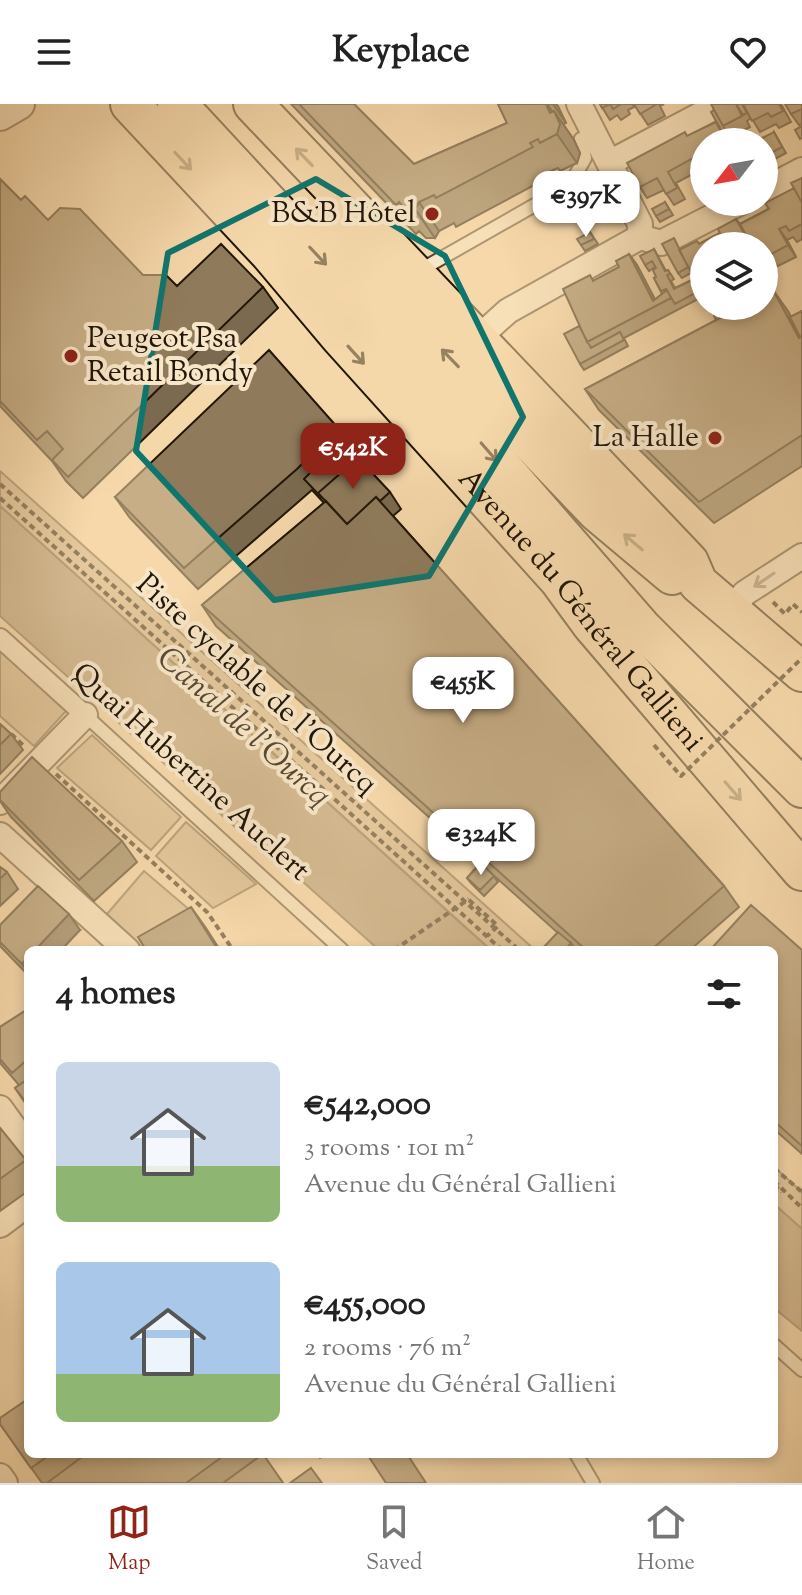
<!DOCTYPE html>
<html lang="en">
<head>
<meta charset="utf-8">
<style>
  :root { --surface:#fff; --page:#f2f2f2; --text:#222; --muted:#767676; --line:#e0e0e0; --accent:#8f2418 }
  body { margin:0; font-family:"Sorts Mill Goudy",serif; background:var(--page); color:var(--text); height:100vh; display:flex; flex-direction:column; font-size:30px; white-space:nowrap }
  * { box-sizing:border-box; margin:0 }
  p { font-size:26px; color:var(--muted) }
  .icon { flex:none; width:44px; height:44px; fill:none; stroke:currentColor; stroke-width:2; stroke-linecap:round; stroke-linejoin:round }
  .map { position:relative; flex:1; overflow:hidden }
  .sheet { position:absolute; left:24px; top:842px; width:754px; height:512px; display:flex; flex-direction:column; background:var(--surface); border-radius:12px; box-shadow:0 4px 12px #0003 }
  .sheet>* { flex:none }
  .needle { width:52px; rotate:239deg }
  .controls { position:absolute; left:690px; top:24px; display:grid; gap:16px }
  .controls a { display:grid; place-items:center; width:88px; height:88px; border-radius:50%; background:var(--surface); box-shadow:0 4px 12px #0003; font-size:40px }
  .price { position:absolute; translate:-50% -68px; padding:0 18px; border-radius:16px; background:#fff; color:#222; font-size:26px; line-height:52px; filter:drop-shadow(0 2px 4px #0008) }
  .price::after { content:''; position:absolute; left:50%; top:48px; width:24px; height:18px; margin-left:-12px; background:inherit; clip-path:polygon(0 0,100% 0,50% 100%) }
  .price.on { background:var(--accent); color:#fff }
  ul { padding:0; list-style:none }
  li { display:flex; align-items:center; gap:24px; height:200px; padding:0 32px }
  li span { display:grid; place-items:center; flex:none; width:224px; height:160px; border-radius:12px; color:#555 }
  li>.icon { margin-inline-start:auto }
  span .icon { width:96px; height:96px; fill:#fffc; stroke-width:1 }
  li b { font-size:34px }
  h2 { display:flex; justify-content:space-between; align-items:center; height:96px; padding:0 32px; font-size:34px }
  header { display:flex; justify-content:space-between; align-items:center; height:104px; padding:0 32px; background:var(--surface); font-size:36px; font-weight:700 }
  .tabs { display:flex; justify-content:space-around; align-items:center; height:112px; border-top:2px solid var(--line); background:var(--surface); font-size:22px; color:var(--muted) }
  .tabs a { display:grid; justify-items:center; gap:4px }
  .tabs .on { color:var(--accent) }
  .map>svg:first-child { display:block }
</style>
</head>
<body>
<header><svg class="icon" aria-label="menu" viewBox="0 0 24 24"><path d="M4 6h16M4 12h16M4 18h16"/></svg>Keyplace<svg class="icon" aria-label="heart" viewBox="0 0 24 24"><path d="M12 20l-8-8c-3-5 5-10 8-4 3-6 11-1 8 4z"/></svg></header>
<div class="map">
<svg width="802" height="1379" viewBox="0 0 802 1379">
  <rect width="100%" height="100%" fill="#f5d8aa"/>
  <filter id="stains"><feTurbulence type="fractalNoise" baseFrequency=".0025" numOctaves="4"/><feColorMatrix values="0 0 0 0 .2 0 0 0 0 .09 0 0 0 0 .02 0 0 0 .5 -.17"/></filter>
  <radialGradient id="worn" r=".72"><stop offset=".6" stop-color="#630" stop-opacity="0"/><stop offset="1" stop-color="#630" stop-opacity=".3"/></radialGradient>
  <path fill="#d1b78e" stroke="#79664b" stroke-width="2" d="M0,367l535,479h-44l-491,-444z
    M0,546l66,61 -32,35 -34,-30z
    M92,631l89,82 -30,33 -94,-82z
    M186,718l70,62 -43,24 -57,-52z
    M144,767l54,46 -53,33 -38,-36z
    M774,1063l28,25v37l-28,-25z"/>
  <path fill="#ad9673" stroke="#756348" stroke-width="2" d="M0,402l467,423 24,21h-112l-87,-78 -8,-1 -284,-255z
    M774,1100l28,25v102l-28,-23z"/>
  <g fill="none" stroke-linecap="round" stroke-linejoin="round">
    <g stroke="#564630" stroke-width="16">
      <path id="service" d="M417,168l153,-87 15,-27 -4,-19 13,-6
        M85,611l257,235
        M774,1241l28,25
        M576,1350l17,29"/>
    </g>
    <g stroke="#564630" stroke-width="22">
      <path id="pedestrian" d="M0,534l85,77"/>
    </g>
    <g stroke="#564630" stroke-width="28">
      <path id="minor" d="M579,0l61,120v13
        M609,59l112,-59
        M764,86l38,-20
        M477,235l31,-28 132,-74 21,6 80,-41
        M730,506l15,-17 57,-37
        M0,698l85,-87
        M0,731l127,115
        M0,1004l28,39
        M0,1121l28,-21
        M0,1372l5,7"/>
    </g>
    <g stroke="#564630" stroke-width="34">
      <path id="tertiary" d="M0,11l19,-11"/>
    </g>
    <g stroke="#211608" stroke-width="42">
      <g id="primary">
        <path id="s1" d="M130,0l140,150 70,83 219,243 33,45 210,246"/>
        <path d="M177,0l150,162 315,362 160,160"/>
        <path d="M253,0l436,458 9,21 104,89"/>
        <path d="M324,122l273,286 75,63"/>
      </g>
    </g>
    <path stroke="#211608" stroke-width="4" stroke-dasharray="6 4" stroke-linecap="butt" d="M0,380l519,466
      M0,394l502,452
      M773,498l12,12 8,-10 9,8
      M11,630l14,13
      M56,670l151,138 26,38
      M469,796l29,26 -11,10
      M774,1064l28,24
      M774,1077l28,27
      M774,1081l8,7"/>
    <use href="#service" stroke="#f8e6c8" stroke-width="12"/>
    <use href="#pedestrian" stroke="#f8e6c8" stroke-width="18"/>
    <use href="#minor" stroke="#f8e6c8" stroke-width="24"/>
    <use href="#tertiary" stroke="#f8e6c8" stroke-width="30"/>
    <use href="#primary" stroke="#f5d8aa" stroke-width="38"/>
    <path stroke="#211608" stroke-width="4" stroke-dasharray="6 4" stroke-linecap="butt" d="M654,641l27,31 121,-118
      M394,846l75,-51"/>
  </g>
  <path fill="#7b6a4f" stroke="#211608" stroke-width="2" d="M291,0h63l60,60 93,-41 -9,-19h58l10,19 -3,1 11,16 6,13 -3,10 -17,8 -2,-3 -7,3 2,4 -97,52 -2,-4 -15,8 -4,7h-9l-7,-7 -3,3z
    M600,0h32l2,3 -6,3 2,4 -9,6 -4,-5 -7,5z
    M634,0h30l-4,2 5,10 -17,9z
    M712,0h30l9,14 -4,3 3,6 -23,12 1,3h-24v26l-28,15 9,16 -11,6 -10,-15 -17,8 -7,-11 48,-51 28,-14 -2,-12z
    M743,0h38l10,18 -12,6 -3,-4 -16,8z
    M802,0v20l-3,1 -8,-11z
    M774,28l12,21 -11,6 -4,-6z
    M802,74v61l-5,3 -4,-5 -6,3 9,17 -32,16v-27h-60v50l-80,42 4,8 -44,24 -4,-6 -1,-38 15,-45 25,-14 10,-13 8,11 18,35 7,-6 -8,-16 2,-1v-9l-1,-1 -6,4 -4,-6 9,-16 12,22 2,-1 6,9 -3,2 4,7 19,-9 -3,-6 -9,5 -4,-5 3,-24 18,-5 21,-11 16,-14 4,5 28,-15 26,-21z
    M0,75l21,21 27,20 95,55 34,11 86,1 15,21 -195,190 -17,-17 -14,-20 -52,-55z
    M665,98l8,13 -13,7 -4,-6z
    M590,128l8,12 -13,7 -4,-6z
    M773,186l18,27 11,-6v155l-88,57 -115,-113 -14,-21z
    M338,324l15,21 -2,2 39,41 11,17 -8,7 331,370 15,21 -49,43h-113l-4,-4 2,3 -1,1h-28l-2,-3 14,-14 -67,-60 7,9 -14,14 -13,-13 -4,-5 13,-15 -264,-237 -14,-21 122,-102 -12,-13 -114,99 -68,-71 -15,-21z
    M0,620l11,10 12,16 -23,24z
    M0,688l122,49 15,21 -43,39 -83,-84 -11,-16z
    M0,763l7,5 11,17 -18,17z
    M0,821l80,5 -19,20h-33v25l-28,-29z
    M774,846h28v204l-28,-25z
    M28,905v98l-13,-19 4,-3 -19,-22v-36z
    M0,1024l28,35v28l-28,20z
    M0,1320l28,30h242l-5,4 18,25h-241z
    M316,1350h10l-6,4z"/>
  <path fill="#645640" stroke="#211608" stroke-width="2" d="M546,0h1l10,14 -3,-7 20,29 6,13 -3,10 -20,-29 -7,-21z
    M553,0h3l2,2 8,17z
    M419,98l20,29 -4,7 -20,-29z
    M779,125l8,11 9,17 -8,-12z
    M629,150l8,11 21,40 -5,-4z
    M773,186l15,21 14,27h-3z
    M191,803l15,21 14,22h-2z
    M69,810l11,16 -19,20h-26z
    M571,839l4,6 -10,1z
    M28,853v15l-6,-8z"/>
  <path fill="#8f7b5c" stroke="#211608" stroke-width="2" d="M299,0h55l60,60 93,-41 -9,-19h48l4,9 4,-2 6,13 -3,10 -17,9 -2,-4 -8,4 3,4 -97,51 -2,-3 -15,7 -4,7h-10l-6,-7 -3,3z
    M600,0h10l-8,4z
    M610,0h11l-8,5z
    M634,0h23l-17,10z
    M711,0h25l6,12 -19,10z
    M736,0h6l5,9 -4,2z
    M743,0h36l4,7 -12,6 -3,-4 -16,8z
    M785,0h17v5l-11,5z
    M714,6l12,21 -3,2 -12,-21z
    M716,18l10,19 -3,1h-19v10l-36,20 9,16 -11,6 -9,-16 -17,9 -13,-24 58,-31 2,4z
    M802,22v12l-2,1 -5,-9z
    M774,28l8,15 -11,6 -9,-15z
    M802,74v25l-11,-20z
    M0,75l21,21 4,-4 23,24 12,-12 20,1 63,66h23l11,11 44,-42 42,43 -195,190 -16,-17 11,-11 -16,-18 -10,9 -37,-39z
    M794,84l8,15v21l-13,7 -3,-5 -7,3 9,16 -24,13v-12h-12l-12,-22 29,-15 -4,-6z
    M665,98l4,7 -13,7 -4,-7z
    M736,115l15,27h-47v37l-5,3 -20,-36 18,-9 2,3 21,-11 -2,-4z
    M590,128l4,7 -13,6 -4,-6z
    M674,134l14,29 -10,6 -16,-29z
    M654,145l11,22 3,-1 2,4 -3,1 7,14 20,-10 7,11 -26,14 -9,-15 -5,2 -7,-13 2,-1 -3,-7 3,-2 -4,-7 -7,4 -5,-9z
    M629,150l24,47 14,-11 4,8 -84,44 -24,-53 27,-14 3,6 26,-14 -3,-6z
    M773,186l26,48 3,-2v99l-103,67 -114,-113 158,-83h21v-11z
    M731,202h12l-27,14 -2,-4z
    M802,207v25l-2,1 -10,-20z
    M579,222l12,22 29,-16 4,8 -44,24 -16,-30z
    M269,246l69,78 -41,41 -113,99 -69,-71z
    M342,337l16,17 -40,35 4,5 -18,-19z
    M358,354l32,34 -10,9 -4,-4 -29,27 -29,-31z
    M376,393l348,389 -73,64h-65l-384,-345 124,-104 21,23z
    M0,620l11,10 -11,11z
    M32,653l90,84 -43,39 -79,-80v-8z
    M481,759l13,13 -14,14 -13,-12z
    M0,763l7,5 -7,7z
    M38,782l31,28 -34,36h-7v7l-6,7 -22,-22v-17z
    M751,801l51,45v196l-28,-25v-171h-64z
    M191,803l27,43h-72l-8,-13z
    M558,828l13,11 -6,7h-18l-3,-3z
    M28,905v50l-16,14 -12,-14v-32z
    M28,975v26l-13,-17z
    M0,1024l26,32 -26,19z
    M28,1295v55h23l-20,14 -31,-44v-6z
    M86,1350h140l-40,29h-139z
    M263,1350l20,29h-60z
    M367,1350h40l19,29h-40z
    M311,1364l11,15h-32z"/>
  <defs><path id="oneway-shaft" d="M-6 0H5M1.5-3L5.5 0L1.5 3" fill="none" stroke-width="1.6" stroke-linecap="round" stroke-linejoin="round" transform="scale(2)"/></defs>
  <g stroke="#968161">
    <use href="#oneway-shaft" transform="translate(304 53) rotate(-134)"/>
    <use href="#oneway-shaft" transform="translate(183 57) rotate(47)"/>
    <use href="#oneway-shaft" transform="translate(318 152) rotate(47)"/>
    <use href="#oneway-shaft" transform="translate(356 251) rotate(48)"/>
    <use href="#oneway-shaft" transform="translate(450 254) rotate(-134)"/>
    <use href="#oneway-shaft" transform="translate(489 348) rotate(49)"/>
    <use href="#oneway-shaft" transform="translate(633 438) rotate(-140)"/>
    <use href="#oneway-shaft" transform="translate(733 687) rotate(49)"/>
  </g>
  <use stroke="#978872" href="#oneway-shaft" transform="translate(764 476) rotate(146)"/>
  <path d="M0 0H802V1379H0ZM316,75l129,77 78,161 -94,159 -155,24 -138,-149 32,-198z" fill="#f5d8aa" fill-opacity=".55" fill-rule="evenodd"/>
  <path fill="none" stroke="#0f766e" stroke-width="6" stroke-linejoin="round" d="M316,75l129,77 78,161 -94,159 -155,24 -138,-149 32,-198z"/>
  <g fill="#8f2418" stroke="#f8e6c8" stroke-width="3">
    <circle cx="432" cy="110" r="8"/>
    <circle cx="71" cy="252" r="8"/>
    <circle cx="715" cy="334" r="8"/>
  </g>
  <g text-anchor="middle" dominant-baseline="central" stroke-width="8" stroke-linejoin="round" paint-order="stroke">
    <g font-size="30" fill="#211608" stroke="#f8e6c8" text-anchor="end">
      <text x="416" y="110">B&amp;B Hôtel</text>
      <text x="87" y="235" text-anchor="start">Peugeot Psa<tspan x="87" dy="34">Retail Bondy</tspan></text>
      <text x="699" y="334">La Halle</text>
    </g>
    <g font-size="30" fill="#211608" stroke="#f8e6c8">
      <text stroke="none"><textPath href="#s1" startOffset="678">Avenue du Général Gallieni</textPath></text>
      <text transform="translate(256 581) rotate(42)">Piste cyclable de l'Ourcq</text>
      <text transform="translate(190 669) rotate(42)">Quai Hubertine Auclert</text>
    </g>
    <g font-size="32" font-style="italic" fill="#594933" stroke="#f8e6c8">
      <text transform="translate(243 624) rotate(42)">Canal de l'Ourcq</text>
    </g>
  </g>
  <rect width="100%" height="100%" filter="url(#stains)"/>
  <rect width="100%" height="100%" fill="url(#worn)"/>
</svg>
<div class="controls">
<a><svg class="needle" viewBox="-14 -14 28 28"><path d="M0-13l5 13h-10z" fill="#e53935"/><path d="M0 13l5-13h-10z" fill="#767676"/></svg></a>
<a><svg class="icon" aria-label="layers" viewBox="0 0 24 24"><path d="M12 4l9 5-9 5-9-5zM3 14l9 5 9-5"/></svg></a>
</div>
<b class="price" style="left:586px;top:135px">€397K</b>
<b class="price on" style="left:353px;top:387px">€542K</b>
<b class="price" style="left:463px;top:621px">€455K</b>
<b class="price" style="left:481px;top:773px">€324K</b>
<section class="sheet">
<h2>4 homes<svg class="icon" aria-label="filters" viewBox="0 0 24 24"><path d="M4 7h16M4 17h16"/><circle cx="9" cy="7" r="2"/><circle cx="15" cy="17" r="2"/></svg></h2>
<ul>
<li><span style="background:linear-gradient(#c9d6e8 65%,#8fb573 0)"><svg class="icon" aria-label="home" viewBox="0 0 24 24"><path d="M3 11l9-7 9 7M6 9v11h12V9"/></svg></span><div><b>€542,000</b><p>3 rooms · 101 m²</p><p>Avenue du Général Gallieni</p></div></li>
<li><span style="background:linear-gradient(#a9c7e8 70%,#8fb573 0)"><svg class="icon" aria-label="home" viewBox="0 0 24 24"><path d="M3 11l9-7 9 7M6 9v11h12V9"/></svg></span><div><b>€455,000</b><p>2 rooms · 76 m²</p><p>Avenue du Général Gallieni</p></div></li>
</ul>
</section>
</div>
<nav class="tabs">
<a class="on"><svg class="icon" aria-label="map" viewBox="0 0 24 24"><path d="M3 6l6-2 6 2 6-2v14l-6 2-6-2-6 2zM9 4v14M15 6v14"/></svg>Map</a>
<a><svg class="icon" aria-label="saved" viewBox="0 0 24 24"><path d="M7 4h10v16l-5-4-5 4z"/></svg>Saved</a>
<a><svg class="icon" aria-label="home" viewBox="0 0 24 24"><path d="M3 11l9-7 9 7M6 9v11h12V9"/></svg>Home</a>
</nav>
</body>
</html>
